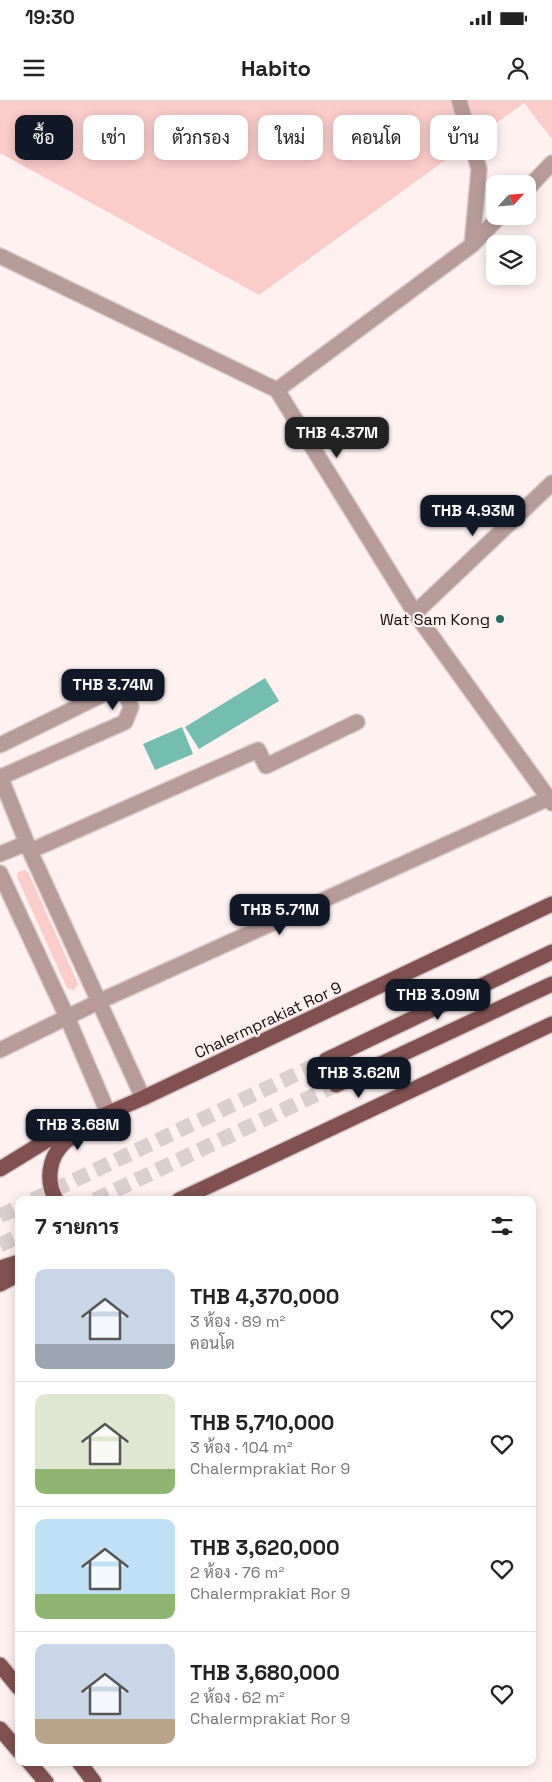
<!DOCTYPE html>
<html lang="th">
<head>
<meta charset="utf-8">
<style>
  :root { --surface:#fff; --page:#f2f2f2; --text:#222; --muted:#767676; --line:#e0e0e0; --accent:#111827 }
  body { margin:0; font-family:"Space Grotesk",Sarabun,sans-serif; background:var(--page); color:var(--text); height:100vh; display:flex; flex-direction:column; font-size:19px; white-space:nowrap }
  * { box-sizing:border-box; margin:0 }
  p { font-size:16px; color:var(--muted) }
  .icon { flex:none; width:28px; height:28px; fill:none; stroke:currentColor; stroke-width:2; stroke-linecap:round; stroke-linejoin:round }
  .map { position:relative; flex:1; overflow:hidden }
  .details { position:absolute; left:15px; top:1096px; width:521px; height:570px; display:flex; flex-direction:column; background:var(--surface); border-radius:10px; box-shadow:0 2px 12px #0003 }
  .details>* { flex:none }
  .banner { position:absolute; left:15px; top:15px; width:522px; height:45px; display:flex; gap:10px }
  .needle { width:32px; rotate:64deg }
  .buttons { position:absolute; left:486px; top:75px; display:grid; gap:10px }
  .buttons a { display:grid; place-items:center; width:50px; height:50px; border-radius:10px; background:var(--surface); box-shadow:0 2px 12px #0003; font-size:25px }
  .price { position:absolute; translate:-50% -42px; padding:0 11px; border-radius:10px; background:var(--accent); color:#fff; font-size:16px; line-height:32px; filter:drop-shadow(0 1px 2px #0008) }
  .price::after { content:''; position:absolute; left:50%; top:30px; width:15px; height:11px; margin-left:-8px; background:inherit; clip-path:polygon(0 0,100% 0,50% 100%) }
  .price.selected { background:#222; color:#fff }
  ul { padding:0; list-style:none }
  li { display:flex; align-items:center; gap:15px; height:125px; padding:0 20px }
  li+li { border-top:1px solid var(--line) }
  li span { display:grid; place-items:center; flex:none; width:140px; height:100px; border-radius:10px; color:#555 }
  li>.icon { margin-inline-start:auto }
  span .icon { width:60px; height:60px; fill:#fffc; stroke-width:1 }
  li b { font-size:21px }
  h2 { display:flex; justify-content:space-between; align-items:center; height:60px; padding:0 20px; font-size:21px }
  .pill { padding:0 18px; border-radius:10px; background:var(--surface); box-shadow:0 2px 12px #0003; font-size:18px; line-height:45px }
  .pill.selected { background:var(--accent); color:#fff }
  .status { display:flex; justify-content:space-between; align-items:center; height:35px; padding:0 25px; background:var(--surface); direction:ltr }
  .status svg { height:14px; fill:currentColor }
  header { display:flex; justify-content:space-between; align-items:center; height:65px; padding:0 20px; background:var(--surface); font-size:22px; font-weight:600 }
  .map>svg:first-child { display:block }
</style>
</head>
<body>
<div class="status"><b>19:30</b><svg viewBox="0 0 49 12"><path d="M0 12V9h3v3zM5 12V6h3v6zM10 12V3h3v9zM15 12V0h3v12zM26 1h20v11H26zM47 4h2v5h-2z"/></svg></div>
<header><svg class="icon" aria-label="menu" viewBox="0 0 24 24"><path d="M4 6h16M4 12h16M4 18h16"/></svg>Habito<svg class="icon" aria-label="person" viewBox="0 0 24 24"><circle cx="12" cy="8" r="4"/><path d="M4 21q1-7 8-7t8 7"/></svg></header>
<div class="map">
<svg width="552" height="1682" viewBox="0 0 552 1682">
  <rect width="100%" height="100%" fill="#fef1f0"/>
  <path fill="#faccca" d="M0,0h552v39l-28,-36 -265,192 -259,-142z
    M24,770l4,2 50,112 -3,5 -3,1 -5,-2 -50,-111 1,-5z"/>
  <path fill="#75bdb0" d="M265,578l14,23 -80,48 -14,-22z
    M182,627l11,27 -38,16 -12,-26z"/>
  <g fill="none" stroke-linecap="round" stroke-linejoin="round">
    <path stroke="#dbcece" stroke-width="15" stroke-dasharray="15 8" stroke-linecap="butt" d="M33,1100l293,-140
      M95,1100l241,-115
      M0,1116l19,-9
      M0,1145l19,-9"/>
    <g stroke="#d9cccb" stroke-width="18">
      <path id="minor" d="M528,88l24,-25
        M472,145l28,-29
        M0,156l277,134 138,223 137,190
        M277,290l195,-145 7,-76 -20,-69
        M415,513l137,-130
        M0,645l122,-60 9,22 -6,15 -124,55
        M0,676l30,75 113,247
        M30,751l228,-101 8,16 91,-44
        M0,754l27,-11
        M0,773l67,144 41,96
        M0,950l100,-49 449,-203"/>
    </g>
    <g stroke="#d9cccb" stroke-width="18">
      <path id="major" d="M326,960l226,-108
        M336,985l216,-101
        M0,1069l49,-30 94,-41 409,-194
        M56,1100c-10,-18 -8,-42 8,-57 4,-4 9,-6 13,-9
        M179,1100l373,-176
        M0,1168l19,-6
        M0,1184l19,-10
        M0,1565l19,23
        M0,1629l19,22
        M29,1662l17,20
        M79,1662l15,20"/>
    </g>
    <use href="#minor" stroke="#b79b99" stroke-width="15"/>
    <use href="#major" stroke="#805150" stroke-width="15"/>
  </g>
  <circle fill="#276e63" stroke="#fef1f0" stroke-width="2" cx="500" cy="519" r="5"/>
  <g text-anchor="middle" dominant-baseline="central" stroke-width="4.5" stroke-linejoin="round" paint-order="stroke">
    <g font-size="16" fill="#140a0a" stroke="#fef1f0" text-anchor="end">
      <text x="490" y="519">Wat Sam Kong</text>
    </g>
    <g font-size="16" fill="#140a0a" stroke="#fef1f0">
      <text transform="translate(268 920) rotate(-25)">Chalermprakiat Ror 9</text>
    </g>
  </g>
</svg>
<div class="buttons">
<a><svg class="needle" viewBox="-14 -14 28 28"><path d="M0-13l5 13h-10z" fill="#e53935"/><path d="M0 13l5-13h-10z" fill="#767676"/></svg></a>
<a><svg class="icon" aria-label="layers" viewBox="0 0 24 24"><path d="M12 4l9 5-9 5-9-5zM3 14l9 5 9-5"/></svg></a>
</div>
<b class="price selected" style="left:337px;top:359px">THB 4.37M</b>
<b class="price" style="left:473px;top:437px">THB 4.93M</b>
<b class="price" style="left:113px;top:611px">THB 3.74M</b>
<b class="price" style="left:280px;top:836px">THB 5.71M</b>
<b class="price" style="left:438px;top:921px">THB 3.09M</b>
<b class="price" style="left:359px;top:999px">THB 3.62M</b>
<b class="price" style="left:78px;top:1051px">THB 3.68M</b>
<div class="banner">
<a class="pill selected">ซื้อ</a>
<a class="pill">เช่า</a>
<a class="pill">ตัวกรอง</a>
<a class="pill">ใหม่</a>
<a class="pill">คอนโด</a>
<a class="pill">บ้าน</a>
</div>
<section class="details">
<h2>7 รายการ<svg class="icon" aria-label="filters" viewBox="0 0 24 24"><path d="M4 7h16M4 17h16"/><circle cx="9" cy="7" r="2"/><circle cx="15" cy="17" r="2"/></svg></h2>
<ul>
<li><span style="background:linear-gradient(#c9d6e8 75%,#9aa5b1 0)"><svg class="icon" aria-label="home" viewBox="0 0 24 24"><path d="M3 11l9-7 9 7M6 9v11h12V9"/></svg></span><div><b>THB 4,370,000</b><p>3 ห้อง · 89 m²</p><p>คอนโด</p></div><svg class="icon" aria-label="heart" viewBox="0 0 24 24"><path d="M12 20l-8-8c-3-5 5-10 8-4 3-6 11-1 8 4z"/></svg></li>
<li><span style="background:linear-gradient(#dfe7d0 75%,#8fb573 0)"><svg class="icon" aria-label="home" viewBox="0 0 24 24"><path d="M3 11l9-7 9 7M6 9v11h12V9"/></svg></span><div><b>THB 5,710,000</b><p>3 ห้อง · 104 m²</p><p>Chalermprakiat Ror 9</p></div><svg class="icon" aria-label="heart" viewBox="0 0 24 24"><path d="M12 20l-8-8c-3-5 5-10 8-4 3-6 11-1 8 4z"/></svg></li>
<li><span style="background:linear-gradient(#bfe0f5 75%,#8fb573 0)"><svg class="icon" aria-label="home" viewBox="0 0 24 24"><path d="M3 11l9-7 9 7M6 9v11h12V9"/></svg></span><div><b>THB 3,620,000</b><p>2 ห้อง · 76 m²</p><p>Chalermprakiat Ror 9</p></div><svg class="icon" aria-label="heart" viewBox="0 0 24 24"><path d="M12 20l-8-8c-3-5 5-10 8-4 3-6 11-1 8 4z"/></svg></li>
<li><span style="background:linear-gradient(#c9d6e8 75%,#b9a48a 0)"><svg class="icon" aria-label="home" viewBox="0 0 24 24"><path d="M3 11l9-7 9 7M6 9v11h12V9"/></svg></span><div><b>THB 3,680,000</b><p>2 ห้อง · 62 m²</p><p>Chalermprakiat Ror 9</p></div><svg class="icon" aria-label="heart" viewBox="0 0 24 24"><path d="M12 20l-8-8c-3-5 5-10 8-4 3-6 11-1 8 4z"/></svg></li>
</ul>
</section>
</div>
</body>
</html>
